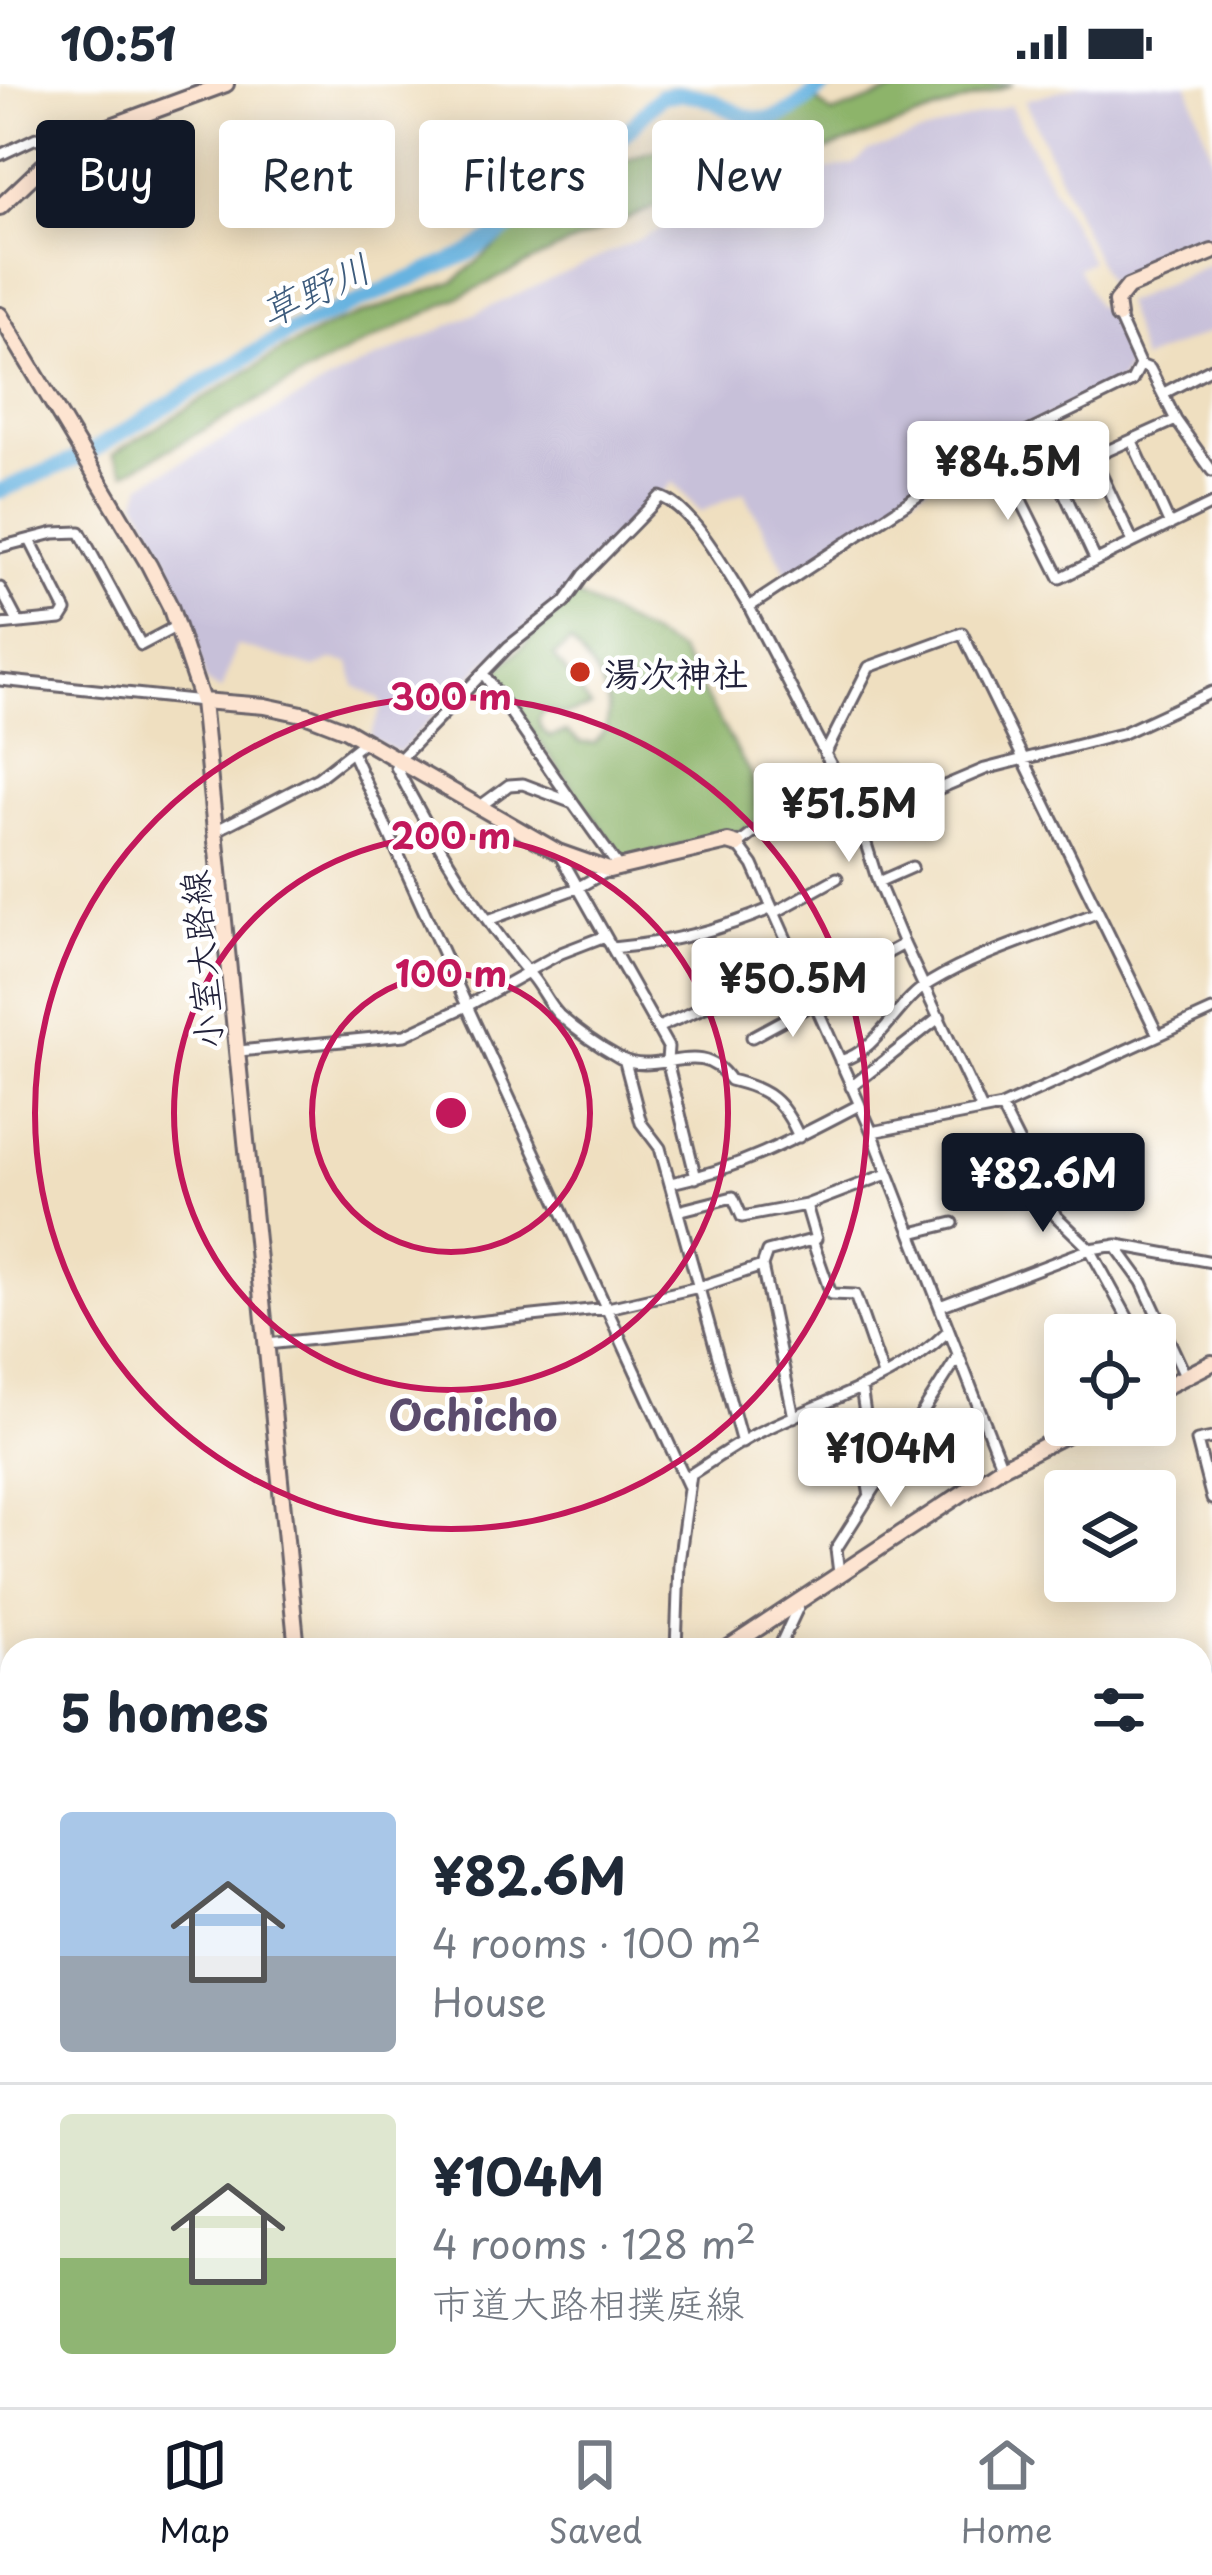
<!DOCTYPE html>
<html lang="en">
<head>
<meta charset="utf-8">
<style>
  :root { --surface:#fff; --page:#f6f6f7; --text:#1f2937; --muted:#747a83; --line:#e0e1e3; --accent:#111827 }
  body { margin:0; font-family:"Playpen Sans","Klee One",sans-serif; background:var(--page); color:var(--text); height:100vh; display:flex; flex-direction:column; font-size:45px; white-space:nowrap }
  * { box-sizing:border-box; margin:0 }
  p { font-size:39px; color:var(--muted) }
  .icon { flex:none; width:66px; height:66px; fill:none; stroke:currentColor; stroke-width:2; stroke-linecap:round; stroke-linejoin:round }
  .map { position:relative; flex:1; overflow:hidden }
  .details { position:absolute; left:0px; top:1554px; width:1212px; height:771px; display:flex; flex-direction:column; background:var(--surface); border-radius:36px 36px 0 0; box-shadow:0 6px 30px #0003 }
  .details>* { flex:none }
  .banner { position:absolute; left:36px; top:36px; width:1140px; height:108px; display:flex; gap:24px }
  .buttons { position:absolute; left:1044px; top:1230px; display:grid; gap:24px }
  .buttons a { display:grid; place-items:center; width:132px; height:132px; border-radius:12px; background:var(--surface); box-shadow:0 6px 30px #0003; font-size:60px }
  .price { position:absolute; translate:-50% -102px; padding:0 27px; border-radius:12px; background:#fff; color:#222; font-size:39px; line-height:78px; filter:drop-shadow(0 3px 6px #0008) }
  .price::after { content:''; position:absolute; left:50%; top:72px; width:36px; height:27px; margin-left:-18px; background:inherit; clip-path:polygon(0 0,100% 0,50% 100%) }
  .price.on { background:var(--accent); color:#fff }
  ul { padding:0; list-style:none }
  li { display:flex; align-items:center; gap:36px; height:300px; padding:0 60px }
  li+li { border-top:3px solid var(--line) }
  li span { display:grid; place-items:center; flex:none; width:336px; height:240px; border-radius:12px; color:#555 }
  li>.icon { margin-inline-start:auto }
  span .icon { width:144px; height:144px; fill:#fffc; stroke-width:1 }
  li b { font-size:51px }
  h2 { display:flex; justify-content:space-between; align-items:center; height:144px; padding:0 60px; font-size:51px }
  .tag { padding:0 42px; border-radius:12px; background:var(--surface); box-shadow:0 6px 30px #0003; font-size:42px; line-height:108px }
  .tag.on { background:var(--accent); color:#fff }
  .status { display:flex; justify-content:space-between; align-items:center; height:84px; padding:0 60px; background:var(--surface); direction:ltr }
  .status svg { height:33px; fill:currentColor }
  .tabs { display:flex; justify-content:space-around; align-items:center; height:168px; border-top:3px solid var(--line); background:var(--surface); font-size:33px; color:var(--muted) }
  .tabs a { display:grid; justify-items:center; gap:6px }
  .tabs .on { color:var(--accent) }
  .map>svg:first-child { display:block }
</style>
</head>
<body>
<div class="status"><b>10:51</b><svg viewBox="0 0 49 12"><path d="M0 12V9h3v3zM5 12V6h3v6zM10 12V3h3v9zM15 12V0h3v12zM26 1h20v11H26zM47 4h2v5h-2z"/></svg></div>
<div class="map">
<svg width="1212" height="2323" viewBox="0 0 1212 2323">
  <rect width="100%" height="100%" fill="#fff"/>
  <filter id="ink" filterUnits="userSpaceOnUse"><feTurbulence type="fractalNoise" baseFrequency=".00833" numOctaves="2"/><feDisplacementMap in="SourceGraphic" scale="24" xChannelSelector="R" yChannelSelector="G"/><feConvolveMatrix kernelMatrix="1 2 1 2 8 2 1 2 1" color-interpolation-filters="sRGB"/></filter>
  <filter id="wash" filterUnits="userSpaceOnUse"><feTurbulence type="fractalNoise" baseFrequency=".004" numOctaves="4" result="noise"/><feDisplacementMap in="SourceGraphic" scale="48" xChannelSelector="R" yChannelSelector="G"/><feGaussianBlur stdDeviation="2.7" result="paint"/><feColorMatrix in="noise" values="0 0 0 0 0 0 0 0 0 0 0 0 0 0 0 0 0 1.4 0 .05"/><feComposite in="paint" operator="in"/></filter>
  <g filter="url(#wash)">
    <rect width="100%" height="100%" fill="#efdfc0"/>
    <path fill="#c7c0d9" d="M1083,0h105l24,73v82l-105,44 -82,-183z
      M1010,21l81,156 -13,7 18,38 10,3 23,46v11l-10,16 -127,62 -203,133 -45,-85 -44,20 -27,-30 -93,93 -17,24 -82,68 -82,86 -30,-16 12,-27v-10l-26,-14 -5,-23 -19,-3 -16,8 -79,-23 -14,46 -17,-10 -11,-50 -28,-75 -29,-56 5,-16 203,-111 415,-189 94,-20 15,-13z
      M1212,179v68l-70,29 -18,-57z"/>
    <path fill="#8db46a" stroke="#586b52" stroke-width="3" fill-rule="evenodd" d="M899,0h114l-192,68 -97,25 -167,72 -212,104 -220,120 -12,-19 168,-103 50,-26 124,-44 116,-100 77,-29 105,-13 17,-12 -1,-14 46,-14 17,15 66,-24z
      M575,511l104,56 73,126 8,41 -18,13 -117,29 -133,-184zM570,558c25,28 57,67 25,101h-14l-14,-11 -17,5 -8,-7 -4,-10 5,-10 20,5 28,-8 -37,-51z"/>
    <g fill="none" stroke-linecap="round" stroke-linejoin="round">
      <path stroke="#67b3e0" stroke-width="16" d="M0,407l85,-36 204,-123 178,-78 103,-64 91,-94c60,-12 74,35 117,21 18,-6 33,-21 48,-33
        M1200,1599l12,-3
        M0,1997l12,-4"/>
    </g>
  </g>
  <g filter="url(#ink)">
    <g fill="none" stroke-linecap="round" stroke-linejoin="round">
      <g stroke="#6a646a" stroke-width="15">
        <path id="street" d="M0,71l36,-17 25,11
          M1140,281l10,4 26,51 36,51
          M1164,309l48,-25
          M1132,357l38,84
          M995,364l65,130 152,-74
          M1093,373l40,85
          M1056,391l39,84
          M1018,407l158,-71
          M0,463l54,-14 26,-1 61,113 36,-19
          M0,504l18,34
          M749,523l108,208 21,67 27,64 77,164
          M0,541l61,-6 5,-8 -36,-71
          M483,589l90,130
          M0,596l202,21
          M826,668l43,-85 93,-34 196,402
          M479,723l30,-22 14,-1 50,19 47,66
          M217,746l101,-52 46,-36
          M558,768l110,195 -1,14 29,117
          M878,798l34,-15
          M774,829l63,-35
          M488,836l89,-32 32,-18
          M612,864c57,-5 107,-17 160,-40
          M526,888l35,-19 44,-17
          M528,888l-61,34 221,479
          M809,912l95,-52
          M659,943l138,-60
          M752,953l61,-33
          M239,967l166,-16 62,-29 -114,-252
          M840,977c40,-11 56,-59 91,-79 50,-30 111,-47 165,-69
          M625,978l16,61 19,25 82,295
          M851,1003l89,-70
          M1001,1023l55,109 34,33 47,86
          M872,1048l129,-25 211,-96
          M799,1053c-16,-37 -31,-48 -69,-57 -30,-45 -73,-1 -110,-22 -20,-11 -44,-28 -61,-43 -11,-11 -17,-26 -27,-38 -53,-61 -99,-138 -136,-210l2,-6 110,-114 57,-45 19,-27 76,-78c33,9 70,81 89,110l228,-150 155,-76 8,-16 -22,-49
          M671,1099c68,-14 127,-46 188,-78
          M678,1127l55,-14 9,20 64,-12
          M912,1149l41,-10
          M812,1156l19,54 24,1 28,80
          M1115,1161l27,37 43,93
          M940,1222l150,-57 28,-4 94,17
          M267,1260l341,-36 91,-21 63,-21
          M861,1303l5,34 -8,12 12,63
          M794,1333l-32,-151 5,-14 49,-13 -10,-34 81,-31
          M1212,1354l-15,3 15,58
          M1002,1383l-130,-335 -119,-267 -15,-20 18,-14 17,-7 84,-9 64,-19 64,-27 136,-35 91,-42
          M839,1489l-3,-24 123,-194
          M676,1566l3,-87 12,-89c21,-13 43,-29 65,-40 63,-33 141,-51 192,-103
          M778,1566l22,-47
          M465,2323l19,-10"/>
      </g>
      <g stroke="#6a646a" stroke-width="20">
        <path id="secondary" d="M0,123l61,-58 18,-11 147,-54
          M0,231l149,250 21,41 32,95 95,949
          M1118,232l-2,-14 12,-15 84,-35
          M202,617l63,5 42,9 39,15 212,122 51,18 119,-28 10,3
          M1155,1308l57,-29
          M725,1566l277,-183 83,-42
          M1200,1853l12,-3
          M323,2323l3,-10"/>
      </g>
      <use href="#street" stroke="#fff" stroke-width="9"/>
      <use href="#secondary" stroke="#fde4d1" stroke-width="14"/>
    </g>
  </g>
  <g fill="none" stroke="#c2185b" stroke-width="6">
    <circle cx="451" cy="1029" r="139"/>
    <circle cx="451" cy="1029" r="277"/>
    <circle cx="451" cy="1029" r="416"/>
  </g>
  <circle fill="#c8321e" stroke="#fff" stroke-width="4.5" cx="580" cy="588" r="12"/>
  <g text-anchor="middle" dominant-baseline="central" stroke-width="9" stroke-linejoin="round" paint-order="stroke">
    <g font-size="36" font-weight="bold" fill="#22223b" stroke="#fff" text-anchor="start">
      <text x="604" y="588">湯次神社</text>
    </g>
    <g font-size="36" fill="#22223b" stroke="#fff">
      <text transform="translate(200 876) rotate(-95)">小室大路線</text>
    </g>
    <g font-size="39" font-style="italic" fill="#3e5c7d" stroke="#fff">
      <text transform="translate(314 204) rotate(-25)">草野川</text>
    </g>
    <g font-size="42" font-weight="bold" fill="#5b4c6d" stroke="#fff">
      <text x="473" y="1329">Ochicho</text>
    </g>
  </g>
  <circle cx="451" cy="1029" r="18" fill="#c2185b" stroke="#fff" stroke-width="6"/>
  <g font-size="36" text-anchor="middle" font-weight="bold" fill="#c2185b" stroke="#fff" stroke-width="9" stroke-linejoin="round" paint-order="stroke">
    <text x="451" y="626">300 m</text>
    <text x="451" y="765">200 m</text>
    <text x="451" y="903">100 m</text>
  </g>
</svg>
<div class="buttons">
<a><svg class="icon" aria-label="locate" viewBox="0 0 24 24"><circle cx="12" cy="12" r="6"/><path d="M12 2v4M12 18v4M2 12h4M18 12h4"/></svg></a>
<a><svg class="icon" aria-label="layers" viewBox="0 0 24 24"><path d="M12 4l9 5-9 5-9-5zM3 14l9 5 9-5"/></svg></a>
</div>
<b class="price" style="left:1008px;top:439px">¥84.5M</b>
<b class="price" style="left:849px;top:781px">¥51.5M</b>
<b class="price" style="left:793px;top:956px">¥50.5M</b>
<b class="price on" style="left:1043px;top:1151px">¥82.6M</b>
<b class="price" style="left:891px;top:1426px">¥104M</b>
<div class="banner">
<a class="tag on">Buy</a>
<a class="tag">Rent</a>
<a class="tag">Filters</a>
<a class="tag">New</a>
</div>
<section class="details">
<h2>5 homes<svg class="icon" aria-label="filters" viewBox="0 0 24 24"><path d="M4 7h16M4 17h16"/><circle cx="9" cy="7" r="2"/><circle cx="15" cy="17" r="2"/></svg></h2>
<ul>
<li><span style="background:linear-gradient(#a9c7e8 60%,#9aa5b1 0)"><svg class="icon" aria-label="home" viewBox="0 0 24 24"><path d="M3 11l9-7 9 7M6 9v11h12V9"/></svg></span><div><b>¥82.6M</b><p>4 rooms · 100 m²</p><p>House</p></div></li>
<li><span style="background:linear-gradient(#dfe7d0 60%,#8fb573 0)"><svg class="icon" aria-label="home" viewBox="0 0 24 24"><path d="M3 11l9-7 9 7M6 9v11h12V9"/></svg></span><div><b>¥104M</b><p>4 rooms · 128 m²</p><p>市道大路相撲庭線</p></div></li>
</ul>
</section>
</div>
<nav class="tabs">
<a class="on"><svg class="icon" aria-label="map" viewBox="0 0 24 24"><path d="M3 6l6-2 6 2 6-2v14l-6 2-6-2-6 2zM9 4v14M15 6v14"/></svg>Map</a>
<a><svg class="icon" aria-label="saved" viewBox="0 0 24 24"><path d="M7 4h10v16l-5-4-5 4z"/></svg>Saved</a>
<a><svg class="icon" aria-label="home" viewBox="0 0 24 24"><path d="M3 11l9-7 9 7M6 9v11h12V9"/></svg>Home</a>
</nav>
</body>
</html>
